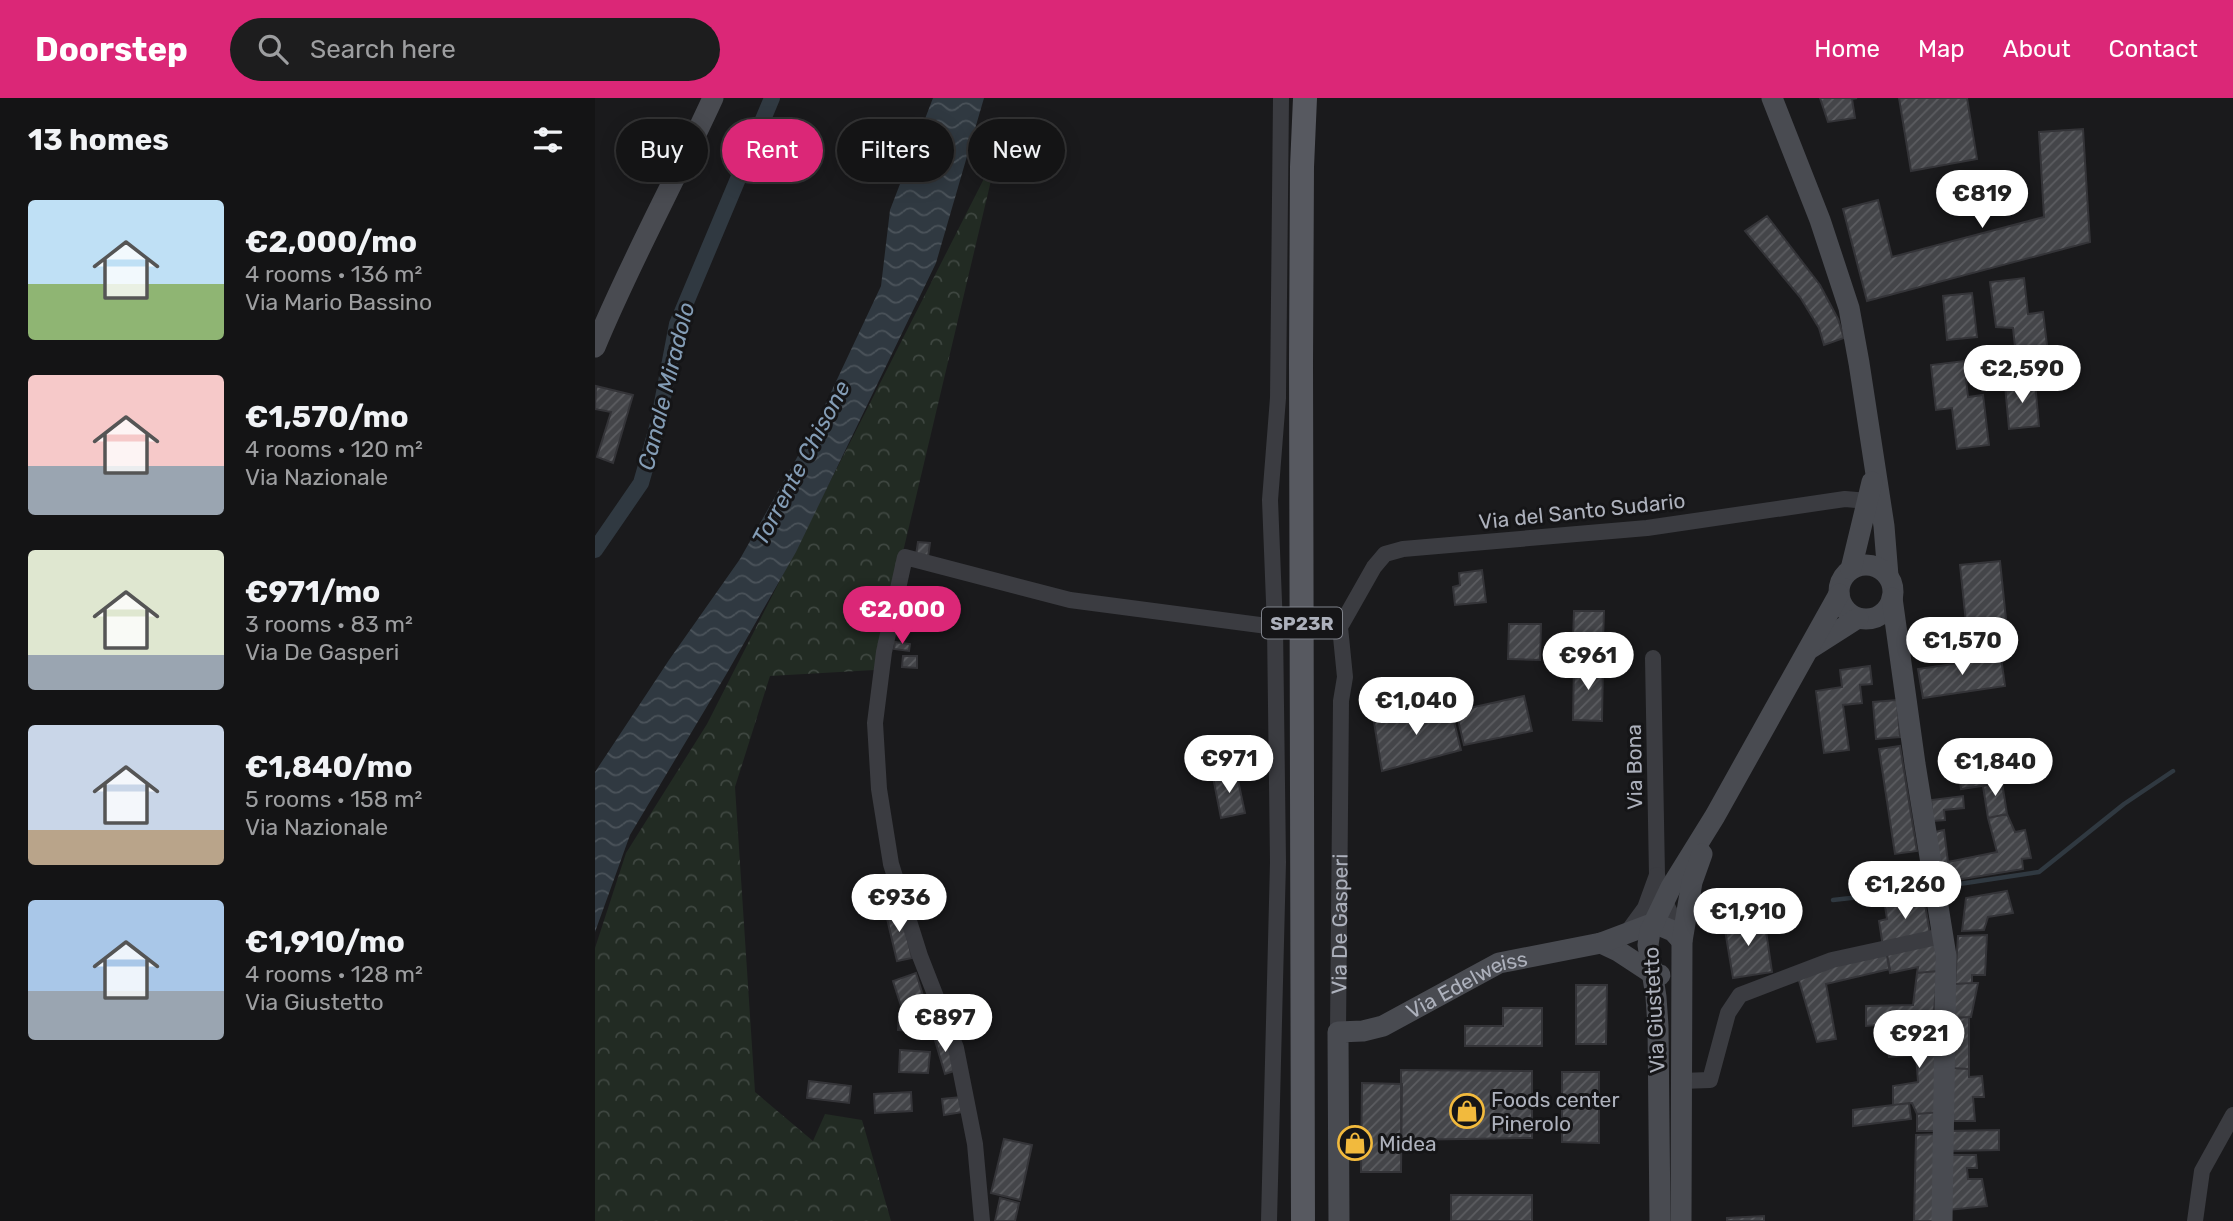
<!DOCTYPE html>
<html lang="en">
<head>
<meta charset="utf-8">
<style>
  :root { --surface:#141415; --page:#1d1d1e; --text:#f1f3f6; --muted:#9d9ea0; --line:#333334; --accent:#db2777 }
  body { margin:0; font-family:Rubik,sans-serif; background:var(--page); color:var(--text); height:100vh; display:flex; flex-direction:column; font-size:26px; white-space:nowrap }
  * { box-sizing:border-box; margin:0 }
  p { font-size:23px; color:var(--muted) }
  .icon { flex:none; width:38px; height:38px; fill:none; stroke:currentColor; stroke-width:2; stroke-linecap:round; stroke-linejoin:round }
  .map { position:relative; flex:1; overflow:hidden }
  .sheet { display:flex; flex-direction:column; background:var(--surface); width:595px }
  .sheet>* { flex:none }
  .guide { position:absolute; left:21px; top:21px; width:665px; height:63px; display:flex; gap:14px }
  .price { position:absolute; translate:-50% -60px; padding:0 16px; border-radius:24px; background:#fff; color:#222; font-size:23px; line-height:46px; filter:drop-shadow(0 2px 4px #0008) }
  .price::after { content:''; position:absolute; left:50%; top:42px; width:21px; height:16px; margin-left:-10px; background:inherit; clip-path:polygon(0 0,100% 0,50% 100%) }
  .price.current { background:var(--accent); color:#fff }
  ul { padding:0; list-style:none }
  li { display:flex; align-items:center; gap:21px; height:175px; padding:0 28px }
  li span { display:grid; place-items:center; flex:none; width:196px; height:140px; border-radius:7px; color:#555 }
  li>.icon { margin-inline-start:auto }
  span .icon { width:84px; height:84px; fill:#fffc; stroke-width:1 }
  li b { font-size:30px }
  h2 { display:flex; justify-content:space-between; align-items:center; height:84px; padding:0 28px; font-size:30px }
  .pill { padding:0 24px; border-radius:32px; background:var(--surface); box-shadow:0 4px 18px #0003,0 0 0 2px var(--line); font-size:24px; line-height:63px }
  .pill.current { background:var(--accent); color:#fff }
  header { display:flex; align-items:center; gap:42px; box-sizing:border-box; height:98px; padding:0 35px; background:var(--accent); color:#fff }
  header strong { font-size:33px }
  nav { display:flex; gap:38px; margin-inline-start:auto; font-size:24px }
  .search { width:490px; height:63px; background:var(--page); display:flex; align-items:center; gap:18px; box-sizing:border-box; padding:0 24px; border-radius:38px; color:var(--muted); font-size:26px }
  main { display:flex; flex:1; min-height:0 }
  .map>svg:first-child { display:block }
</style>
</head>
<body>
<header>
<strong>Doorstep</strong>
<div class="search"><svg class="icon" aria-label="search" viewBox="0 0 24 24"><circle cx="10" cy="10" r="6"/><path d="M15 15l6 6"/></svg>Search here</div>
<nav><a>Home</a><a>Map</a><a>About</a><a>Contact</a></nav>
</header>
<main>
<section class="sheet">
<h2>13 homes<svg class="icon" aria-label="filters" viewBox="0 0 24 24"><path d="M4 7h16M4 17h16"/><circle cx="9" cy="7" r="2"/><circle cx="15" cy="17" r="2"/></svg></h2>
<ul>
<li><span style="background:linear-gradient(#bfe0f5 60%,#8fb573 0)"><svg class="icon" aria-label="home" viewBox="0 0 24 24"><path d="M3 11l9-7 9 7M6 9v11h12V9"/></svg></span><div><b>€2,000/mo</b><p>4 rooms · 136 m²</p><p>Via Mario Bassino</p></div></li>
<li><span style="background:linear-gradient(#f6c9c9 65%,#9aa5b1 0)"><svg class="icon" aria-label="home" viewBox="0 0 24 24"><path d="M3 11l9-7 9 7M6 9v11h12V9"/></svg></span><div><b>€1,570/mo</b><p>4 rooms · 120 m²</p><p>Via Nazionale</p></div></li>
<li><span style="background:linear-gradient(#dfe7d0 75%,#9aa5b1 0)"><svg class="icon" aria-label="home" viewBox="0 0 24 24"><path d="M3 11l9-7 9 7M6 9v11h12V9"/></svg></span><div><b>€971/mo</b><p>3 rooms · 83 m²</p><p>Via De Gasperi</p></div></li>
<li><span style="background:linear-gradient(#c9d6e8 75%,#b9a48a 0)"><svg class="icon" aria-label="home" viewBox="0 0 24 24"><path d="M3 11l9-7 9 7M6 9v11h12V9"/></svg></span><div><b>€1,840/mo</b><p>5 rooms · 158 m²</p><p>Via Nazionale</p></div></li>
<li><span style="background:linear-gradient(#a9c7e8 65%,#9aa5b1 0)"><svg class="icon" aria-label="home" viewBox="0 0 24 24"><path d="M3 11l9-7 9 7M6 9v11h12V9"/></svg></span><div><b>€1,910/mo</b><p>4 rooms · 128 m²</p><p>Via Giustetto</p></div></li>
</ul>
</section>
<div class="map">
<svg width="1638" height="1123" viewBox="0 0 1638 1123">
  <defs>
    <pattern id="forest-crowns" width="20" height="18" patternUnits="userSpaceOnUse" patternTransform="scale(1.75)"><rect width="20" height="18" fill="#222b23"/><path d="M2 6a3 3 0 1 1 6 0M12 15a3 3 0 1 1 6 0" fill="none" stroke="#3f4741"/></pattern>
    <pattern id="water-waves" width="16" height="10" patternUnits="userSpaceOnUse" patternTransform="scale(1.75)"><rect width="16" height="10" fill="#303941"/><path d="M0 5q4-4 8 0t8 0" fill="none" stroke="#4b535a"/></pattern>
    <pattern id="building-hatch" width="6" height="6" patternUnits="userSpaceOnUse" patternTransform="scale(1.75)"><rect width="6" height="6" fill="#444549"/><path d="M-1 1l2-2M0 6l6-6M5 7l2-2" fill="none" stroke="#5c5d61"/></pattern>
  </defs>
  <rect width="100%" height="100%" fill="#1a1a1c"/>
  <path fill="url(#forest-crowns)" d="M403,53l-123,519 -105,6 -35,111 20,305 58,49 12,-27 37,6 29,101h-296v-273l31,-95 81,-129z"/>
  <path fill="url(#water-waves)" d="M338,0h51l-48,165 -140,289 -69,121 -97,162 -35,97v-160l74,-112 71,-101 77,-137 64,-136 9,-76z"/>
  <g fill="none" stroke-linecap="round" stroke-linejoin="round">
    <path stroke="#303941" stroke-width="4.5" d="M1351,788l93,-14 85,-68 49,-33
      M1238,802l80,-9"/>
    <path stroke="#303941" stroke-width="16" d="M0,452l46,-67 17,-59 19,-100 95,-226"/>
  </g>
  <path fill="url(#building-hatch)" stroke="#343438" stroke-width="2" d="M1225,0h37l-5,1 3,19 -27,4z
    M1304,0h68l10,61 -66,12z
    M1488,31l7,113 -223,59 -24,-92 35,-9 14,57 152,-40 -5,-85z
    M1172,118l53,69 18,34 6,19 -20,7 -5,-17 -19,-31 -55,-66z
    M1429,180l4,36 15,-2 6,50 -32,4 -4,-38 -17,-1 -6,-45z
    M1377,195l5,44 -30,3 -4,-44z
    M1369,263l4,36 15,-2 6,50 -32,4 -5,-41 -16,2 -5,-45z
    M1440,284l4,44 -30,3 -4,-44z
    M1,288l37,9 -20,68 -16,-6 14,-45 -16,-3z
    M323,444l12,1 -2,14 -12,-2z
    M1405,463l6,58 -40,4 -6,-58z
    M887,472l4,32 -31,3 -2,-18 7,-2 -1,-12z
    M979,513h30l-1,31 -30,-1z
    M914,526h32l-1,36 -32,-1z
    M300,544l15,2 -1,7 -15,-2z
    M308,558h14v12l-15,-1z
    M1406,559l4,29 -82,12 -5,-29z
    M979,565h29l-1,58 -29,-1z
    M1275,568l2,18 -12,1 2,18 -19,2 6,45 -25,3 -8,-62 26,-4 -2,-17z
    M929,598l8,35 -68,14 -8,-34z
    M1302,602l3,37 -24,2 -3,-37z
    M855,607l11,45 -79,21 -8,-49z
    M1305,648l17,105 -22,3 -16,-105z
    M1390,655l4,32 -28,4 -5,-32z
    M641,673l9,42 -24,5 -8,-41z
    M1406,678l6,38 -19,4 -5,-32 6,-1 -1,-7z
    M1368,698l1,12 -20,2 1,10 -12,1 -2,-21z
    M1412,716l8,18 10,-2 6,28 -9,1 1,10 -85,14 -8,-50 14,-3 4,32 49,-10 -9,-34z
    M1412,793l6,22 -25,4 -4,13 -22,1 4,-33z
    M1328,795l8,46 -48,8 -4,-26 8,-2 -3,-20z
    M305,809l12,51 -15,3 -12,-51z
    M1169,819l8,55 -39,6 -9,-54z
    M1392,837l-2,40h-13v8l-17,1 3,-48z
    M1340,844l3,29 -21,2 1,-6 -28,6 -4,-23z
    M1291,852l4,19 -64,15 10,55 -19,3 -20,-68z
    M1343,873l-5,49 -67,6v-20l47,-1 4,-32z
    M321,875l9,29 -23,7 -9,-28z
    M1377,885h6l-7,34 -19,1 3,-34z
    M981,887h31l-1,59h-30z
    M908,910h39v38h-77v-20h38z
    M304,916l36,1 -1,17 -36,-2z
    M1374,919v52l-19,-1 2,-50z
    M1338,922l7,92 -23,2 -5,-11 -19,2v-19l25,-4 -2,-27 -27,2 -1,-16 26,-3 -1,-16z
    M350,935l12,37 -12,4 -11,-37z
    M305,952l30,2 -2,21 -29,-1z
    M1355,970l19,1v8l13,-1 2,21h-11l2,24h-25z
    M806,972l131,1v67l-131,2z
    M967,974h37v71l-37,-1z
    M214,983l42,5 -2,17 -42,-5z
    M767,985l40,1 -1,88h-40z
    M316,994l1,19 -37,2 -1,-19z
    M366,999l2,15 -19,3 -2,-16z
    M1314,1005l2,16 -58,7v-16z
    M1345,1014l-1,19h-22v-17z
    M1404,1032v20l-51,1v-20z
    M1344,1036l-6,87h-19l2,-86z
    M409,1041l28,6 -12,55 -29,-7z
    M1356,1057h25l1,13h-10l1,11h14l5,27 -39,4z
    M856,1097h81v26h-81z
    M405,1100l19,5 -4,18h-20z
    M1169,1118v5h-37v-3z"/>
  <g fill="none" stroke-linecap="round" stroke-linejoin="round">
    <g stroke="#3b3c41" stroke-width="16">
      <path d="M1058,560l4,217 5,20 20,43"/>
      <path d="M1031,836l19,-26 12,-33"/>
      <path id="s1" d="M743,934l3,-331 4,-24 -5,-50 34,-60 11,-13 18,-5 244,-21 198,-29 23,2"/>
      <path d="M1086,983l29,-1 18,-67 12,-18 92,-35 110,-24"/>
      <path d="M387,1123l-7,-77 -19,-96 -36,-92 -29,-92 -12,-75 -4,-66 9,-71 21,-95 165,43 205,27"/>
      <path d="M674,1123l9,-359 -3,-235 -5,-127 8,-102 3,-300"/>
      <path d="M1600,1123l7,-50 31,-56"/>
    </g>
    <g stroke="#494b51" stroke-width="21">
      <path d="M1177,0l48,122 29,88 10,55 25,163 4,50"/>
      <path d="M0,249c35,-85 80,-166 118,-249"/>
      <circle cx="1271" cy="494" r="27"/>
      <path d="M1256,471l21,-87"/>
      <path d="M1297,500l23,166 31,192 -4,265"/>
      <path d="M1216,550l47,-30"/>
      <path d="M1006,845l17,8 35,23 7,1"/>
      <path id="s2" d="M744,1123l-1,-189 25,-1 20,-5 116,-63 102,-20 53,-20 19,8 9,10"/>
      <path d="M1065,1123l-2,-195 -2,-29 -8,-52 2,-14 21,-44 44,-71 124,-222"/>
      <path d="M1086,1123l1,-280 10,-59 10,-28"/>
    </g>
    <path stroke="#575960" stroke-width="24" d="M708,1123l-2,-857 1,-197 3,-69"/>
  </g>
  <defs>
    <g id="shop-ring" transform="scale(1.75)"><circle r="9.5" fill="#151517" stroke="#f2ba3d" stroke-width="1.5"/><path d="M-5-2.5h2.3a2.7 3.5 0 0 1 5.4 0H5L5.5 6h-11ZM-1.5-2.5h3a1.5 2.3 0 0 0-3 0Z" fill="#f2ba3d"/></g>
  </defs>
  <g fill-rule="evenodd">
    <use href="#shop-ring" x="872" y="1013"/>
    <use href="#shop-ring" x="760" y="1045"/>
  </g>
  <g text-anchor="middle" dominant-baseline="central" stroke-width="6" stroke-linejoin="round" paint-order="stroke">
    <rect fill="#151517" stroke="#7f828a" stroke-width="2" x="667" y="509.5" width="80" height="31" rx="5"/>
    <g font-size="19" font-weight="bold" fill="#adb1bc">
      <text x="707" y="525">SP23R</text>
    </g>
    <g font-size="21" fill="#adb1bc" stroke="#151517">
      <text transform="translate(987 413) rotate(-6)">Via del Santo Sudario</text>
      <text transform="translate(1039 669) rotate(-91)">Via Bona</text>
      <text stroke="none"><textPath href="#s1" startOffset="108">Via De Gasperi</textPath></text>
      <text stroke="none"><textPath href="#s2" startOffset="329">Via Edelweiss</textPath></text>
      <text transform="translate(1059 912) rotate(-93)">Via Giustetto</text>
    </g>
    <g font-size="21" fill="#adb1bc" stroke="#151517" text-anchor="start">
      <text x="896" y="1001">Foods center<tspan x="896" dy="24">Pinerolo</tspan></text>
      <text x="784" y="1045">Midea</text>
    </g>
    <g font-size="23" font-style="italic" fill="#849db6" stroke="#151517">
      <text transform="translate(71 288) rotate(-76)">Canale Miradolo</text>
      <text transform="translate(206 365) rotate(-62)">Torrente Chisone</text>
    </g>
  </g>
</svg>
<b class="price" style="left:1387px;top:132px">€819</b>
<b class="price" style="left:1427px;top:307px">€2,590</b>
<b class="price current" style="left:307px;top:548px">€2,000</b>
<b class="price" style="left:1367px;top:579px">€1,570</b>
<b class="price" style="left:993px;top:594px">€961</b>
<b class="price" style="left:821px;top:639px">€1,040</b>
<b class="price" style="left:634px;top:697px">€971</b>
<b class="price" style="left:1400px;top:700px">€1,840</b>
<b class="price" style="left:1310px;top:823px">€1,260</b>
<b class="price" style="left:304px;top:836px">€936</b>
<b class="price" style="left:1153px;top:850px">€1,910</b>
<b class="price" style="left:350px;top:956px">€897</b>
<b class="price" style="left:1324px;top:972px">€921</b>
<div class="guide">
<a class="pill">Buy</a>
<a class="pill current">Rent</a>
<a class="pill">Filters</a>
<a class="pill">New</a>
</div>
</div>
</main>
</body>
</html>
